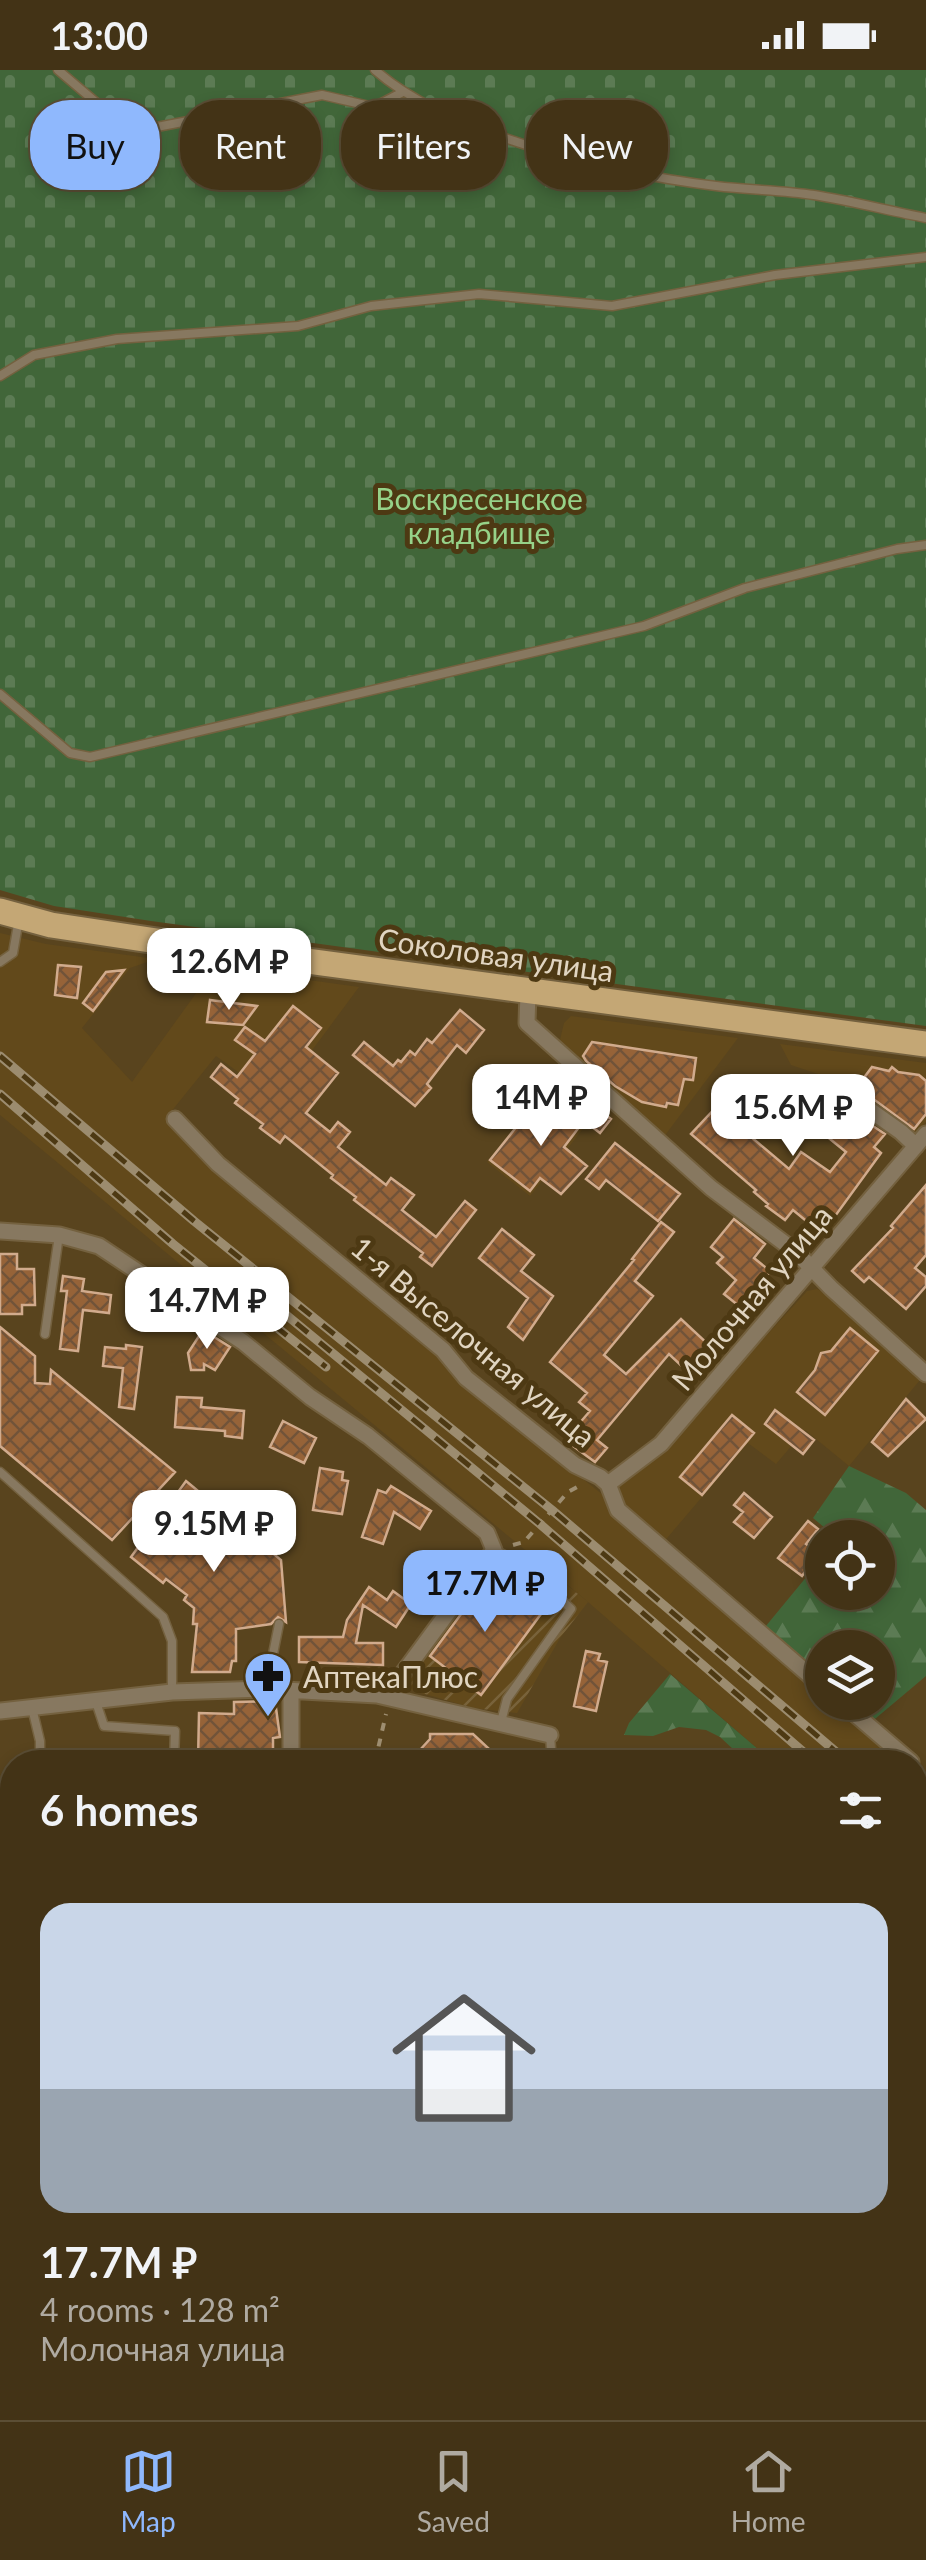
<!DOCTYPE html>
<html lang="en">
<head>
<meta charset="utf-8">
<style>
  :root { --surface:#433316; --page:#4d3f23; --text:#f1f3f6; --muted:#afaaa1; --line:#5b4e35; --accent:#8fb8fd }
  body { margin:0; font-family:Lato,sans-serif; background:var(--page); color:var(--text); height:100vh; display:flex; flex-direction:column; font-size:38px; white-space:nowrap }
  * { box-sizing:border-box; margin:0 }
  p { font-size:32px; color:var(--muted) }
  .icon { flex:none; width:55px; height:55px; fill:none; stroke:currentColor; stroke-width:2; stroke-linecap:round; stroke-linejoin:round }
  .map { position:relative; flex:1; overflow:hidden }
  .drawer { position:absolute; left:0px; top:1680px; width:928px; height:670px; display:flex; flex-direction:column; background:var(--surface); border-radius:40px 40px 0 0; box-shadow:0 5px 15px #0003,0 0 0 2px var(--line) }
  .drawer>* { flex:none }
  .top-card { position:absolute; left:30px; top:30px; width:868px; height:90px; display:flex; gap:20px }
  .fabs { position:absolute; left:805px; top:1450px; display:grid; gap:20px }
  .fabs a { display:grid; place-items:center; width:90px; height:90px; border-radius:50%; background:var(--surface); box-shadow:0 5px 15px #0003,0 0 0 2px var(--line); font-size:50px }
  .price { position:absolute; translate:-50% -85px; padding:0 22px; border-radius:20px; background:#fff; color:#222; font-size:32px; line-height:65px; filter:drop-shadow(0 2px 5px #0008) }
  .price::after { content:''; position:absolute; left:50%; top:60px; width:30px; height:22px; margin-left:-15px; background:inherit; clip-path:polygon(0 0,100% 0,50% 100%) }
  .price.selected { background:var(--accent); color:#111 }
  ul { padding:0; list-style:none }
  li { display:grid; align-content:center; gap:20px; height:530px; padding:0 40px }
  li span { display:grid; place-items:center; height:310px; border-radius:30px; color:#555 }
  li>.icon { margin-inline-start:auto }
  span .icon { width:180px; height:180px; fill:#fffc; stroke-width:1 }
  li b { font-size:42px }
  h2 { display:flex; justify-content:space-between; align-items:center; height:120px; padding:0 40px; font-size:42px }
  .pill { padding:0 35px; border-radius:40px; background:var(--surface); box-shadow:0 5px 15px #0003,0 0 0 2px var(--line); font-size:35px; line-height:90px }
  .pill.selected { background:var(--accent); color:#111 }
  .status { display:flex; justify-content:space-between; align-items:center; height:70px; padding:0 50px; background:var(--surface); direction:ltr }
  .status svg { height:28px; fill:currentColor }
  .tab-bar { display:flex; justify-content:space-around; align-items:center; height:140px; border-top:2px solid var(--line); background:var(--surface); font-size:28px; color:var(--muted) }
  .tab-bar a { display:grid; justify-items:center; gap:5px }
  .tab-bar .selected { color:var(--accent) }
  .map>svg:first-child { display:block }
</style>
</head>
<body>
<div class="status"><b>13:00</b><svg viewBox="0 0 49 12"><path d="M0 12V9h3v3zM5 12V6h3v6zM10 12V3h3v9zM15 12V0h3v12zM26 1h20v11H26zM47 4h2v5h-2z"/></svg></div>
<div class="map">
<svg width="926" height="2350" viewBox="0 0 926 2350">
  <defs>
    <pattern id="industrial-furrows" width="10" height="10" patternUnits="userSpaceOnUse" patternTransform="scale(2.5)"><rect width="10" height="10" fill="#62491b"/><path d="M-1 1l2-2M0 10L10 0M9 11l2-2" fill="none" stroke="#78623a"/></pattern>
    <pattern id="forest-firs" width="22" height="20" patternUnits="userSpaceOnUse" patternTransform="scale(2.5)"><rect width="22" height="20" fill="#416639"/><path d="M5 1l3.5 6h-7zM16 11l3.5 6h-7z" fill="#5c7b54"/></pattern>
    <pattern id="cemetery-stones" width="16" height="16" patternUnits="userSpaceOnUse" patternTransform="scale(2.5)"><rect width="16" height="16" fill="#416639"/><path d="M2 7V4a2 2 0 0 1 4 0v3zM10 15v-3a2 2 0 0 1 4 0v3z" fill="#5c7b54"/></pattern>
    <pattern id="park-dots" width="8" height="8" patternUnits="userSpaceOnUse" patternTransform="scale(2.5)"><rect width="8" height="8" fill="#416639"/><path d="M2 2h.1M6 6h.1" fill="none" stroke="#5c7b54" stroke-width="1.8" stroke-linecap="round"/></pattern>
    <pattern id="building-cross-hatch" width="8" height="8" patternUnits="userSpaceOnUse" patternTransform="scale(2.5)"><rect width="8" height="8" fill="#966338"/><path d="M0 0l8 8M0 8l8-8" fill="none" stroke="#715339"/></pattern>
  </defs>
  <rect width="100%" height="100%" fill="#59441e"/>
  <path fill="#62491b" d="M0,863l46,11 110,15 -26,9 -48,60 50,54 83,-115 144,20 -83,112 -60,-43 -50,62 49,52 221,186 34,34 137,108 20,-21 33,-25 147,-161 10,-2 12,5 91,86 -71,86 -44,-36 -29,34 -28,-21 -92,108 166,143v8l10,1 72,59h-131l-185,-160 -588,-487z
    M571,946l167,22 -75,100 -91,-80 -12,-18 4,-17z
    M780,974l146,19v59l-12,14 -66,-52 -57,-19z
    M564,996l40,36 -74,94 -43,-34z
    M915,1702l11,9v93l-10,12z"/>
  <path fill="url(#industrial-furrows)" d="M526,1482l62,50 -28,36 -43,75 -44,-5 -65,-19 -2,-8 92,-120z"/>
  <path fill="url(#forest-firs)" d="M849,1396l57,27 20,17v166l-63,53 -31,-26 46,-1v-54h-56v46l-66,-56 66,-80v34h56v-54h-56v12l-8,-7 11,-15 -12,-10z
    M670,1604l103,88h-26l-27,-25 -14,-7 -27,-3 -26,9 -29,-1 5,-12z"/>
  <path fill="url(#cemetery-stones)" d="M0,0h926v956l-775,-105 -97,-15 -54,-16z"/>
  <path fill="url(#park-dots)" d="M0,2063h12v120h-12z"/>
  <path fill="url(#building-cross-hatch)" stroke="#d1ab8d" stroke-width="2.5" d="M58,895l23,2 -4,31 -22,-3z
    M124,900l-31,41 -10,-8 23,-31z
    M210,930l47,6 -14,19 -36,-3z
    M293,936l28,22 -15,19 32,26 -32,40 24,19 8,-10 12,10 -12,15 48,38 5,-7 23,17 -12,15 34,27 29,-36 11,9 -44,56 -12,-9 3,-4 -69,-53 2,-3 -25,-19 2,-3 -48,-39 -5,7 -20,-15 3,-4 -28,-21 3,-4 -27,-22 10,-13 16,13 18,-23 -20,-14 10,-13 20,14z
    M460,940l24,20 -18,23 -9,-8 -30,39 4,4 -16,18 -62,-51 11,-13 29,24 5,-6 3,2 9,-11 5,4 12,-16 5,4z
    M592,972l104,16 -3,22 -9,-1 -6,26 -11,-2 -1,4 -24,-5 -27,-16 -29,-25 -3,-5z
    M872,997l17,4 3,-4 6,5 21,3 7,6v33l-12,15 -57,-42z
    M755,1009l12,9 -19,27 11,8 -9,13 39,33 12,-17 29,20 16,-20 -32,-26 10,-13 -9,-5 9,-14 61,40 -11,13 7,6 -59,81 -29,-24 -8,10 -19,-14 2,-2 -14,-12 2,-2 -65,-56 31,-33 12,10z
    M541,1026l39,30 -16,21 23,19 -26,28 -21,-16 -10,13 -40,-31z
    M589,1032l22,17 -11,14 -22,-17z
    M615,1073l65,51 -22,27 -52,-41 -7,9 -13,-10z
    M926,1115v70l-11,13 11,9v9l-20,23 -37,-32 -5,5 -12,-11 41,-43 -2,-2z
    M734,1149l31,25 -11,14 16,13 -26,39 -20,-16 12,-14 -19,-17 6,-6 -12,-10z
    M661,1152l13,10 -39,49 18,15 -49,59 22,19 55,-55 29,27 -23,25 -18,-17 -72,86 10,8 -12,14 -30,-22 25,-29 -11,-9 8,-9 -37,-31 84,-102 -2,-1z
    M502,1159l32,26 -13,16 32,25 -30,44 -15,-13 20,-29 -49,-40z
    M0,1184h17v15h17l1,36h-13v9h-22z
    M63,1206l21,3 -2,12 29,4 -2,18 -26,-3 -5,41 -18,-2 7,-58h-6z
    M0,1257l35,29v27l15,1 1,-14 124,102 -63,68 -112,-94z
    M850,1258l28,23 -53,64 -28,-23 18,-22 6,-17 10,-2z
    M203,1260l27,17 -15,23 -11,-6v6h-13l-3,-17z
    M126,1275l16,2 -8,62 -15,-2 4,-39 -20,-2 2,-19 21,2z
    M177,1327l25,1 -1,9 43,4 -2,27 -17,-2v-5l-50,-4z
    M906,1329l20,20 -38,37 -16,-14z
    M775,1340l39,30 -11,14 -38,-30z
    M732,1345l22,18 -52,62 -22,-18z
    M283,1351l33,17 -12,25 -34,-16z
    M320,1398l23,4 -1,8 6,1 -6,33 -29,-4z
    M186,1411l95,79 5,62 -8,-5 -7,7 -35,5v32h-4l-2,11h-38l5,-48h-4l1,-16 -10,-8 3,-5 -21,-16 -3,4 -32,-26z
    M391,1416l40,25 -11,18 -26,-17 -11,32 -21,-7 16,-47 8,3z
    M744,1423l28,24 -18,21 -20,-16 9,-10 -9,-7z
    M808,1451l10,8 -12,15 13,9 -17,23 -24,-18z
    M490,1505l51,39 -60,81 -51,-39z
    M369,1517l18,13 6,-9 18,13 -15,23 -33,-22 -7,38h27v22l-84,-3v-25h44l4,-17z
    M586,1581l14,3 -2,6 9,2 -11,49 -22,-5z
    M275,1631l5,36 -7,1v24h-75l1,-49 35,1v-12z
    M430,1664h43l30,28h-94l21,-23z"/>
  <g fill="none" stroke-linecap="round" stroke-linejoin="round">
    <path stroke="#6d5a36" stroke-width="20" stroke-dasharray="20 10" stroke-linecap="butt" d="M915,1854l11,8"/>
    <g stroke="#74613f" stroke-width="11">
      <path id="lane" d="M58,0l73,62 191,-37 52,12 27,-14
        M375,0c75,66 242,104 341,116 33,4 66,4 98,9 38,6 75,16 112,23
        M0,306l34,-21 83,-16 181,-13 73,-20 108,-12 133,12 163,-31 151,-18
        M0,624l70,59 20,4 554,-131 101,-38 152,-39 29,-4
        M0,892l13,-9 6,-34
        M45,1264l14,-99
        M0,1402l163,145 9,24v51
        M494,1480l30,14 47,45 -64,90 -6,23
        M266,1619l13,-65
        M95,1629l9,27 71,5 -1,31
        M32,1638l8,33v21
        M550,1665l2,27
        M0,1822l12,3
        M915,2230l11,7
        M915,2302l11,7
        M733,2338v12
        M321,2350l4,-12"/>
    </g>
    <g stroke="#74613f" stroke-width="19">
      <path id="street" d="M528,922l-1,31 184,165 85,64 35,36 95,86
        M846,1023l55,39 15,14
        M175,1049l43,45 225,186 23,28 109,87 25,12 8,7 10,26 204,176
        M0,1161l59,4 40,11 144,96 67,55 58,39 119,97 7,17 -93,126 -11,22
        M608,1414l53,-40 265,-310
        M291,1621v71
        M841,1632l70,60
        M0,1641l172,-19 94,-3 111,6 173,40
        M0,2191h12
        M643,2350v-12"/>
    </g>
    <g stroke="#74613f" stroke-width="24">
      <path id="secondary" d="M915,1841l11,-12
        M0,1954h12"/>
    </g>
    <g stroke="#74613f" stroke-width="29">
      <path id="primary" d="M0,841l51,14 99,15 776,104
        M915,2020h11
        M0,2046h12
        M915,2140l11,4"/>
    </g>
    <path stroke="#9e8e71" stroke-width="4" stroke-dasharray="8 8" stroke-linecap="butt" d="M513,1475l11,-3 44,-50 11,-6
      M375,1692l11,-48
      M915,1889l11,-13
      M0,2126h12
      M915,2168l11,4
      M678,2350l1,-12
      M896,2350l2,-12"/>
    <use href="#lane" stroke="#877860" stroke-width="8"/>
    <use href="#street" stroke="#877860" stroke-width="15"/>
    <use href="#secondary" stroke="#aa936c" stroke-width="20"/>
    <use href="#primary" stroke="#c4a775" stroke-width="25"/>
    <path stroke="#9c8c6f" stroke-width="2.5" d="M915,1883l11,-13
      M0,2005h12"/>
    <g stroke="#9c8c6f" stroke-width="9">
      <path id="rail" d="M0,986l194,165 358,289 296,252
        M0,1024l173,150 153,123
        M250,1215l290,239 275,238
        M915,1750l11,9
        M915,1779l11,9"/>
    </g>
    <use href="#rail" stroke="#4d3913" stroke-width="5" stroke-dasharray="15" stroke-linecap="butt"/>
  </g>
  <defs>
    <g id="pharmacy-pin" transform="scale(2.5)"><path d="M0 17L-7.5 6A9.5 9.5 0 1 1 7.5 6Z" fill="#8fb8fd" stroke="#4d3913"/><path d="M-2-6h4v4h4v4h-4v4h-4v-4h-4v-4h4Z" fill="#111"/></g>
  </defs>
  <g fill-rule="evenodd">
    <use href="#pharmacy-pin" x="268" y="1606"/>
  </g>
  <g text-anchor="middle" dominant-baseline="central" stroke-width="10" stroke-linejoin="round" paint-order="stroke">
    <g font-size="30" fill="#96d289" stroke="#4d3913">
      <text x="479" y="428">Воскресенское<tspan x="479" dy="34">кладбище</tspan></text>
    </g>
    <g font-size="30" fill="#e1d5c1" stroke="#4d3913">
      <text transform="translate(496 884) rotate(8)">Соколовая улица</text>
      <text transform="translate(751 1227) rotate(-50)">Молочная улица</text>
      <text transform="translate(474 1271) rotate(40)">1-я Выселочная улица</text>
    </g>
    <g font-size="30" fill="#e1d5c1" stroke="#4d3913" text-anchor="start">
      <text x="303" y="1606">АптекаПлюс</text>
    </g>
  </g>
</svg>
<div class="fabs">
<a><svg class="icon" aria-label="locate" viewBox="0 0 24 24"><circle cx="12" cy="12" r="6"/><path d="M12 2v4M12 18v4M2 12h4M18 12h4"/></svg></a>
<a><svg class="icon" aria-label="layers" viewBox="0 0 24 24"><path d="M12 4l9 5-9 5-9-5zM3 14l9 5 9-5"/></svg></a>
</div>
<b class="price" style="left:229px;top:943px">12.6M ₽</b>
<b class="price" style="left:541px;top:1079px">14M ₽</b>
<b class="price" style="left:793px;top:1089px">15.6M ₽</b>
<b class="price" style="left:207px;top:1282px">14.7M ₽</b>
<b class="price" style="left:214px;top:1505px">9.15M ₽</b>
<b class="price selected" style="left:485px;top:1565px">17.7M ₽</b>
<div class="top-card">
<a class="pill selected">Buy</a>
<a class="pill">Rent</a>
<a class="pill">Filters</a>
<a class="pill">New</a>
</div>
<section class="drawer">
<h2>6 homes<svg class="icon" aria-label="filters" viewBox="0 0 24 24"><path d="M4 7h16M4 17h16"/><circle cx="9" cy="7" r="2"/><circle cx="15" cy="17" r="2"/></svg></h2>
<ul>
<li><span style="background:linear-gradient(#c9d6e8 60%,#9aa5b1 0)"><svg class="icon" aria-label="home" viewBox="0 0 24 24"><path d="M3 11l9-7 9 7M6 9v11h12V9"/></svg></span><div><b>17.7M ₽</b><p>4 rooms · 128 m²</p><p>Молочная улица</p></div></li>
</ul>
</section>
</div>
<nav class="tab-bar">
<a class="selected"><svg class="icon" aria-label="map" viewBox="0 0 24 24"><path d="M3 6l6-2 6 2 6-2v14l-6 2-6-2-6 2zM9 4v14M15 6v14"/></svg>Map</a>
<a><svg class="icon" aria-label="saved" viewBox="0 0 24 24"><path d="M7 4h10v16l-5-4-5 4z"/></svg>Saved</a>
<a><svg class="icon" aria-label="home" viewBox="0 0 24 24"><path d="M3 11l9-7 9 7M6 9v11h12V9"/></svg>Home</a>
</nav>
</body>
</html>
